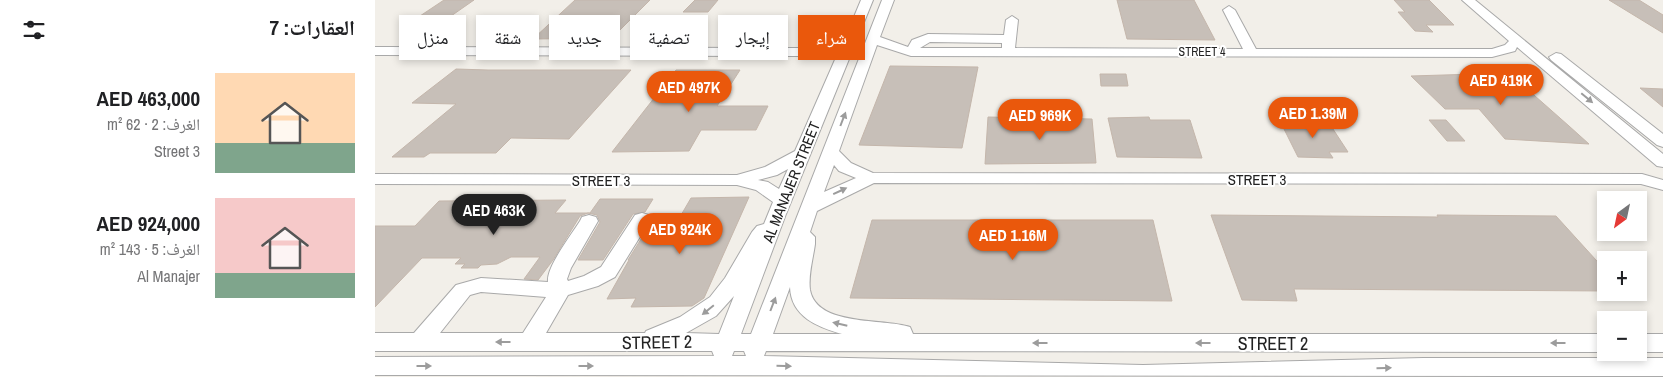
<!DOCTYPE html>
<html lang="ar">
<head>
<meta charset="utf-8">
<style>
  :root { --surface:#fff; --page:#f2f2f2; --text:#202124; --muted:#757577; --accent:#ea580c }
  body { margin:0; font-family:"Archivo Narrow","Noto Naskh Arabic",sans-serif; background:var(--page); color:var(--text); direction:rtl; height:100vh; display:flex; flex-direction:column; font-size:19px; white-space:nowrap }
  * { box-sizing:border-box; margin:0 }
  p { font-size:16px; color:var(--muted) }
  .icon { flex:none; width:28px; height:28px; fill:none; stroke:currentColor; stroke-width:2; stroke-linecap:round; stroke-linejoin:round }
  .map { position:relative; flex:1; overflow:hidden; direction:ltr }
  .sheet { display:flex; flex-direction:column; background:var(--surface); width:375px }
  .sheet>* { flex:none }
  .guide { position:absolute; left:15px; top:15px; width:475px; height:45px; direction:rtl; display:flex; gap:10px }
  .needle { width:32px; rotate:213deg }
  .buttons { position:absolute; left:1222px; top:191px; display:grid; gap:10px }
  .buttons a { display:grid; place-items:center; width:50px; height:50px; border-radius:0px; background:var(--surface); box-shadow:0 2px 8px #0003; font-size:25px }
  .price { position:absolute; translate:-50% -42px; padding:0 11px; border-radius:18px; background:var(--accent); color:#fff; font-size:16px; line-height:32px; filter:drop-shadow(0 1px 2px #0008) }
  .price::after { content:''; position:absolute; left:50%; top:30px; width:15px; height:11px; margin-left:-8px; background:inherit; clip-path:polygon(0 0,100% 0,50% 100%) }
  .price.selected { background:#222; color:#fff }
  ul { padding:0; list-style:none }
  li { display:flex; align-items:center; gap:15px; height:125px; padding:0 20px }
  li span { display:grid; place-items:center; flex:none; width:140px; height:100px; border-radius:0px; color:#555 }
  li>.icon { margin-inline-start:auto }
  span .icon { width:60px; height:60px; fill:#fffc; stroke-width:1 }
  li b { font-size:21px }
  h2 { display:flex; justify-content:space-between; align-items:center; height:60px; padding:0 20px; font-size:21px }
  .tag { padding:0 18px; border-radius:0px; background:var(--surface); box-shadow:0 2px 8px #0003; font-size:18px; line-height:45px }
  .tag.selected { background:var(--accent); color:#fff }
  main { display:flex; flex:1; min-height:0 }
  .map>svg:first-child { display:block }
</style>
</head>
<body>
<main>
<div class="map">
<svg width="1288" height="377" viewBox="0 0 1288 377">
  <rect width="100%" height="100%" fill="#f2efe9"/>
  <path fill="#c7bfb8" stroke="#c4b6ab" d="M69,0h30l-43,30h-32z
    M200,0h75l-38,38 -79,1z
    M320,0h23l-10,12h-25z
    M742,0h77l21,40 -88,-1z
    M1019,0h35l25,25h-28l7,7 -18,-1 -17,-19h7z
    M1234,0h30l24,15v18z
    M374,24h28l-8,12 -42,-1z
    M515,66l88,1 -16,81 -103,-3z
    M81,69l32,1h143l-62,69 -58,-1 -15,15h-66l-6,4h-32l64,-53 -44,-1z
    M301,70h64l-23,36h51l-12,24h-55l-12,21 -77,1z
    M1134,73l60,53 20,18 -84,-5 -26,-30h-34l-34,-33z
    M725,74h26l2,12h-27z
    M1265,88l23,1v18z
    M613,117l104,2 4,44 -111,1z
    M774,117l1,3h40l12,38 -85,-1 -9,-39z
    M904,119l21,3 12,-2 3,5 16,1 17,26h-19l4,6 -35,-1z
    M1054,120h17l19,21h-18z
    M374,197l-45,101 -12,8 -61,1 5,-9 -29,1 22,-39h-1l23,-37 26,-1 14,-24z
    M225,199h53l-8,13 -12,2 -30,46h-25l22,-38 -3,-7 -9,-2 -8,3 -27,44 -15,20 -14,-1 16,-22h-29l-14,7 -16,1 -3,3h-17l4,-4h-10l6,-6h-39l-47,49v-81h40l24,-25 127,-1 -11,13h35z
    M836,215l227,2 -1,-2 119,1 50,55v20l-312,-2 3,12 -55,-1z
    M497,220h281l19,81 -322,-3z"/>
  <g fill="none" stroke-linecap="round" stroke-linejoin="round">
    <g stroke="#a9a9a9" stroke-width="2">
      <path id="minor" d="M486,0h12l-87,214 -45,120h10l131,-334h12l-14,37 28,10 4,-7 16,-6 76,1 2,-15 6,-4 6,4 -3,28 228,1 -20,-39 6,-4 6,4 21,39h236l13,-4 4,-4 -47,-41h13l188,154v13l-6,-1 -140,-119 -2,4 -23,6 -581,-1 -34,-11 -38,106 12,12 22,10 769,1 21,6v10l-22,-6 -767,-1 -57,28 -7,21 5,5v7c-2,15 -7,31 -5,46 7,37 73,28 100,37l3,7h693v18l-840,-1 -2,5 379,9 280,-7h240v18l-1288,-1v-18l339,-1 -2,-5h-337v-18h39l42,-48 25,-7 67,4c-2,-15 24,-48 32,-61l2,-4 7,-2 7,2 2,4 -27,47 -4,11 1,2 16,-5 17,-9 34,-52 7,-2 7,2 2,4 -36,58 -17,9 -30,9 -22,38h99l1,-2 34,-14 30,-20 15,-19 27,-46 5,-6 7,-2 9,-22 -17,-12 -19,-5 -362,-1v-10l362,1 28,-8 30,-16 46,-105 -37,10 -429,-1v-8l429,1 42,-12zM555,42l72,1v5h-82zM459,165l5,6 17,7 -32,14zM413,169l-9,20 -11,-7 -10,-2 19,-5zM415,287c1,30 28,40 52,47h-69zM106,292l65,5 -23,36h-83l30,-38zM359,296l-15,38 -33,-1 30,-17zM359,351h10l2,5h-14z
        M1181,53l5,1 102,80v13l-6,-2 -106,-85 -2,-3z
        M1264,334h24v18h-24z"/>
    </g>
    <use href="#minor" fill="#fff" fill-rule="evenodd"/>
  </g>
  <defs><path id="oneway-solid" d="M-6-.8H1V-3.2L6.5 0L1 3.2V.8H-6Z" transform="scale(1.25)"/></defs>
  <g fill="#9c9c9c">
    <use href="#oneway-solid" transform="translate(1212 98) rotate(40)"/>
    <use href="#oneway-solid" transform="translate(468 119) rotate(-69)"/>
    <use href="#oneway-solid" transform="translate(465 191) rotate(-25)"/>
    <use href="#oneway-solid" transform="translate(398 304) rotate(-69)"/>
    <use href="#oneway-solid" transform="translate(333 310) rotate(141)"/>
    <use href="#oneway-solid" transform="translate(465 324) rotate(-167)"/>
    <use href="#oneway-solid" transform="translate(128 342) rotate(-180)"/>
    <use href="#oneway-solid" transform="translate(665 343) rotate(-180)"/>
    <use href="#oneway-solid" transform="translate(828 343) rotate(-180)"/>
    <use href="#oneway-solid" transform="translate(1183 343) rotate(-180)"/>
    <use href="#oneway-solid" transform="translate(49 366)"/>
    <use href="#oneway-solid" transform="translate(211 366)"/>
    <use href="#oneway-solid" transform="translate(409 366) rotate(1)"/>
    <use href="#oneway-solid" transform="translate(1009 368) rotate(-2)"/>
  </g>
  <g text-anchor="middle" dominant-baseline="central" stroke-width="4" stroke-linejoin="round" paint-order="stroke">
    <g font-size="12" fill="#222" stroke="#fff">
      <text x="827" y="52">STREET 4</text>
    </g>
    <g font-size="15" fill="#222" stroke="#fff">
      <text x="882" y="179">STREET 3</text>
      <text x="226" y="180">STREET 3</text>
      <text transform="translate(416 182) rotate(-68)">AL MANAJER STREET</text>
    </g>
    <g font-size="18" fill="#222" stroke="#fff">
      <text transform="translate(282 342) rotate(-1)">STREET 2</text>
      <text x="898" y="343">STREET 2</text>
    </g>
  </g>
</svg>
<div class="buttons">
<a><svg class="needle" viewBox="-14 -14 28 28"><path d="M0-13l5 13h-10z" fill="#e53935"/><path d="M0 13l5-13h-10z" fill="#757577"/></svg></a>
<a>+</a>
<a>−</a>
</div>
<b class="price" style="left:1126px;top:106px">AED 419K</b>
<b class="price" style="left:314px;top:113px">AED 497K</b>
<b class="price" style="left:938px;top:139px">AED 1.39M</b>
<b class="price" style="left:665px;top:141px">AED 969K</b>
<b class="price selected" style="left:119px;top:236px">AED 463K</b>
<b class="price" style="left:305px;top:255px">AED 924K</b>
<b class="price" style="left:638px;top:261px">AED 1.16M</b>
<div class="guide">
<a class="tag selected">شراء</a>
<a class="tag">إيجار</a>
<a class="tag">تصفية</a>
<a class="tag">جديد</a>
<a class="tag">شقة</a>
<a class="tag">منزل</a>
</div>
</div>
<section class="sheet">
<h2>العقارات: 7<svg class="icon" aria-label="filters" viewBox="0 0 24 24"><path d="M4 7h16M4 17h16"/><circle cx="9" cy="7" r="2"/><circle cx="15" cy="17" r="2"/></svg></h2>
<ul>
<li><span style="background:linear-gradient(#ffd9b3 70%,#7fa58c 0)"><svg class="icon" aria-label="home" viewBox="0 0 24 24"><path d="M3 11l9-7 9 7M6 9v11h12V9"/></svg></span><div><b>AED 463,000</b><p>الغرف: 2 · 62 m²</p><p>Street 3</p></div></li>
<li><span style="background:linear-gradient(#f6c9c9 75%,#7fa58c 0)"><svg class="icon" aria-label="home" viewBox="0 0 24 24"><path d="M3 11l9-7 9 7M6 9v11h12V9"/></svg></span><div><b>AED 924,000</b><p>الغرف: 5 · 143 m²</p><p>Al Manajer</p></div></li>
</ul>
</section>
</main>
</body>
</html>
